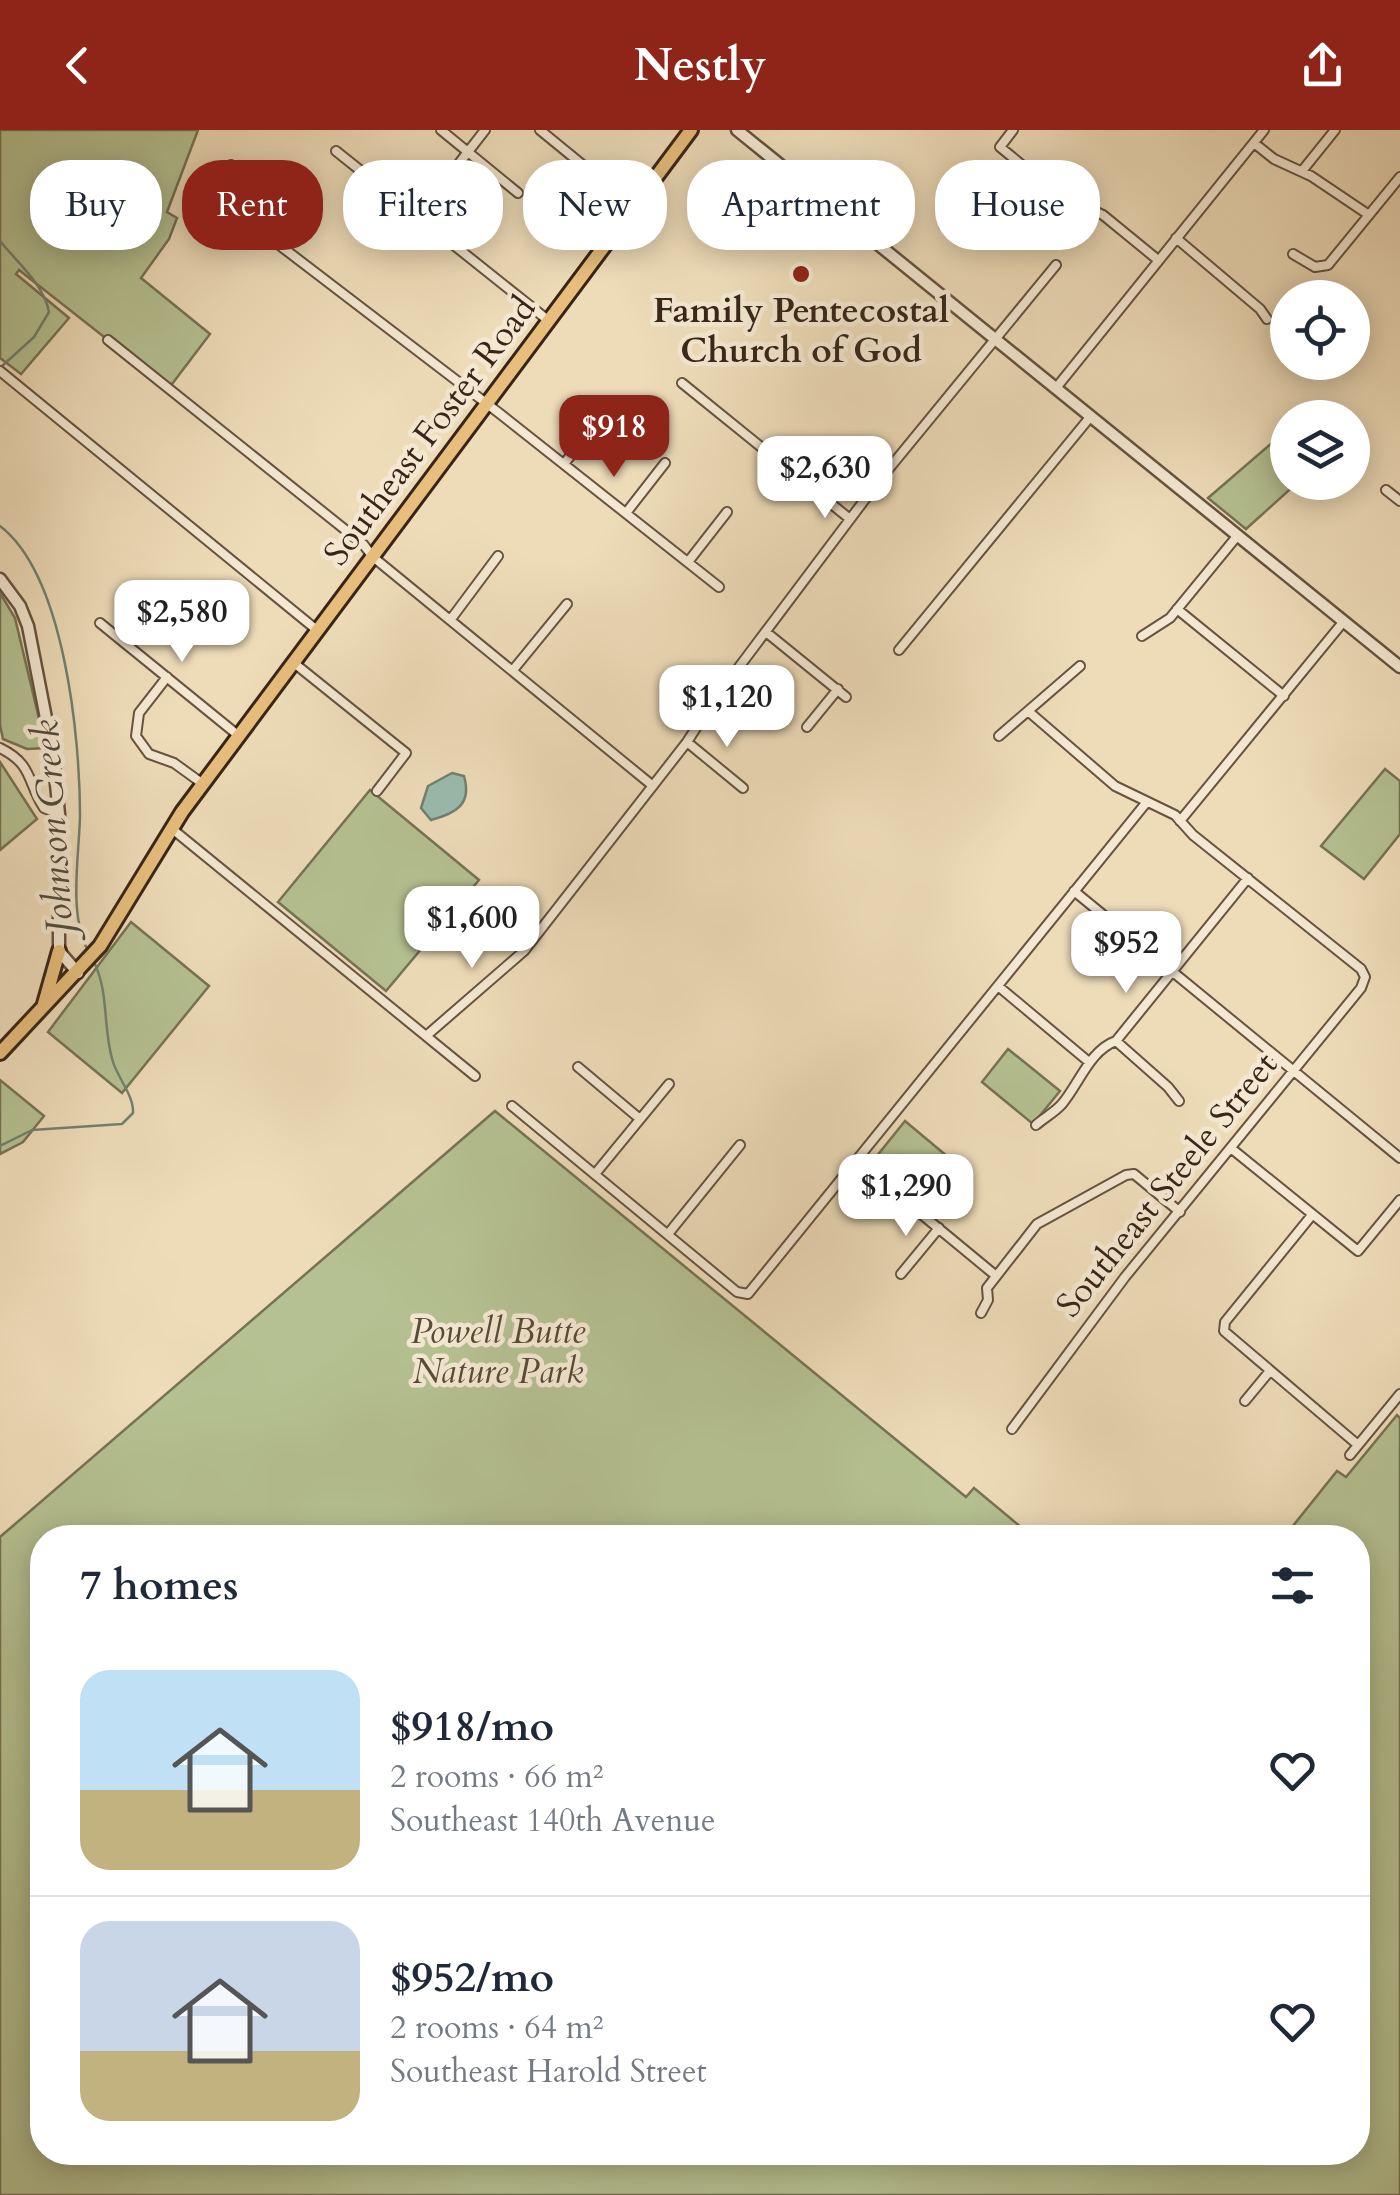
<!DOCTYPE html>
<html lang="en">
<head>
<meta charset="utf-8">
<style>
  :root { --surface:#fff; --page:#f2f2f3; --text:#1f2937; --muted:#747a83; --line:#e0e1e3; --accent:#8f2418 }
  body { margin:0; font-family:Cardo,serif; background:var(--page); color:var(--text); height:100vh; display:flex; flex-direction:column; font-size:38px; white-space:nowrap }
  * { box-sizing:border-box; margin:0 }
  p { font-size:32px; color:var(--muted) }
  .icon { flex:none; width:55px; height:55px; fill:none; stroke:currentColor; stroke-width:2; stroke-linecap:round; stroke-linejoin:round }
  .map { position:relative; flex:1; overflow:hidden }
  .details { position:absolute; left:30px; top:1395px; width:1340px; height:640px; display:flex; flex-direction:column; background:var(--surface); border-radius:40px; box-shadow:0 5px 25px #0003 }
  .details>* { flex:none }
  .hud { position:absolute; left:30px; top:30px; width:1340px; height:90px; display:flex; gap:20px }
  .controls { position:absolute; left:1270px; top:150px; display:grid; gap:20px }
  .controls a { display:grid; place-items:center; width:100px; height:100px; border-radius:50%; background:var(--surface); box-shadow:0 5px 25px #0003; font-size:50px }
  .price { position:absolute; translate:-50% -85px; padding:0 22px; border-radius:20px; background:#fff; color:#222; font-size:32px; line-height:65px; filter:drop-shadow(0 2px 5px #0008) }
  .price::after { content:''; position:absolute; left:50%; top:60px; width:30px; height:22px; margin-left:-15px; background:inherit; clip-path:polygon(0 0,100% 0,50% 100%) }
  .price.selected { background:var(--accent); color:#fff }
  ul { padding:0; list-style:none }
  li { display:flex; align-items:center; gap:30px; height:250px; padding:0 50px }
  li+li { border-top:2px solid var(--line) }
  li span { display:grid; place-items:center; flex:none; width:280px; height:200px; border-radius:30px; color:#555 }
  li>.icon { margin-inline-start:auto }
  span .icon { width:120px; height:120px; fill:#fffc; stroke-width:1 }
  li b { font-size:42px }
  h2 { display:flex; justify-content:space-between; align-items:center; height:120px; padding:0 50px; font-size:42px }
  .pill { padding:0 35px; border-radius:40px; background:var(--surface); box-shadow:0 5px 25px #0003; font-size:35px; line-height:90px }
  .pill.selected { background:var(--accent); color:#fff }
  header { display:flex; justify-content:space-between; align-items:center; height:130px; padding:0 50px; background:var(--accent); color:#fff; font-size:45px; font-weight:800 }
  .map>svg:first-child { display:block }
</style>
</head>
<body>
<header><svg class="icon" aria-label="back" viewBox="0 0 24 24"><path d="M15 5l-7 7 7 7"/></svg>Nestly<svg class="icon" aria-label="share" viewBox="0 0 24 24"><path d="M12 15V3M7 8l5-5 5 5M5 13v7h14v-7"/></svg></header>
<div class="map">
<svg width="1400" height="2065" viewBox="0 0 1400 2065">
  <rect width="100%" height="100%" fill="#eedcb9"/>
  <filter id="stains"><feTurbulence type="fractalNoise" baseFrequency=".002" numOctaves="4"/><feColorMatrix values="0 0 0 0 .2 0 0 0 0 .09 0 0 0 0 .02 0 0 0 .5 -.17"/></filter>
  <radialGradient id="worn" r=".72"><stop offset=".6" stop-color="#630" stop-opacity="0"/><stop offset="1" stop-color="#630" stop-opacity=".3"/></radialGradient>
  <path fill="#b5c192" stroke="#767355" stroke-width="2.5" d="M0,0h198l-31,82 10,6 -8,21 -28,39 69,56 -41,54 -150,-118 -3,4 53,44 -48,56 -21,-16z
    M1287,300l1,52 9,1 -51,46 -38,-31z
    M0,463l15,25 31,130 -19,1 -24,-10 -3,-14z
    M0,632l37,57 -37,31z
    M1385,639l15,12v53l-36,45 -43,-33z
    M370,660l109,90 -93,111 -108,-89z
    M131,792l78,64 -87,107 -74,-61z
    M1008,919l52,42 -27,33 -51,-42z
    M0,950l44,36 -21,26 -23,12z
    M495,981l471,386 8,-9 59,49 -991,1v614h1316v-614l-74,-1 53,-66 9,6 51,-62 3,3v777h-1400v-658z
    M905,991l43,36 -31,39 -41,-34v-5z"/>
  <path fill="#99bcad" stroke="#728071" stroke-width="2.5" d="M452,643l12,3c8,28 -7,37 -33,44l-10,-12 7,-22z"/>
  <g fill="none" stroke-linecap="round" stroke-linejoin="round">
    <path stroke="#728071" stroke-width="2.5" d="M0,111c18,22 44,44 49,71l-15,25 -33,30
      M0,396c65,50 80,213 80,290 -1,42 -12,99 9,137
      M0,1016l32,-16 90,-6 11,-11c1,-17 -15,-35 -20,-51 -11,-35 -3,-69 -20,-102"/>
    <g stroke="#665340" stroke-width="12">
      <path id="minor" d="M441,0l77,63
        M540,0l94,77
        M1013,0l-13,17 56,46 47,22 55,45
        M1254,13l20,16 37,17 58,39
        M336,21l213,170
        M1302,41l33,-41
        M210,62l289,221 220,174
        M204,70l27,-35
        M418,86l67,-86
        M1176,108l84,71 7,10
        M1293,124l22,13 13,-2 72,-88
        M108,210l255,204 10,13 280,229
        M0,241l318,260
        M682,253l168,136
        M1056,258l208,-258
        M564,334l38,-49
        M1386,360l14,11
        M626,383l39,-50
        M688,432l39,-50
        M1177,479l107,87
        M451,489l47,-63
        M100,493l139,113
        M766,502l80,65
        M1142,506l28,-18 68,-83
        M899,520l192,-234
        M294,533l112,90 -29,38
        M513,540l54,-66
        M167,547l-28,36 -3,23 13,18 25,9 29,21
        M807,597l31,-38
        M999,606l81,-70
        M687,612l56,46
        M0,618c33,16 27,34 44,60l15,6
        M1180,691l164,-200
        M171,698l304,248
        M1074,761l326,267
        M998,856l91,76
        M426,906l98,-85 163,-209 25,-39 166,-221 178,-217
        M1116,911l52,46 11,14
        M578,937l62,52
        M512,976l225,186 11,2 398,-491
        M1036,995c8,-7 19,-13 26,-21 17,-20 28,-54 54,-63l132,-163
        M1232,1019l126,102 42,-51
        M857,1031l138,114
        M595,1044l74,-90
        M1312,1085l-87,107 -1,9 134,114
        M668,1104l72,-89
        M901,1144l38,-46
        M981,1183l7,-13 -1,-12 50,-64 89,-49 8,-1 46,38
        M1245,1271l24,-29
        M1012,1299l113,-152 236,-289 4,-11 -4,-8 -168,-134 -18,-20 -60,-29 -87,-75
        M1350,1325l50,-61"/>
    </g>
    <g stroke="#665340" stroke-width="15">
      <path id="tertiary" d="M737,0l663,537
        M0,449l20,27 8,20 25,128 6,60v137l19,22"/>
    </g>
    <g stroke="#382518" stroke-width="18">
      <path id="primary" d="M44,874l15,-53
        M0,923l100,-107 82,-134 509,-682"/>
    </g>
    <use href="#minor" stroke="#f4e8d2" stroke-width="8"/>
    <use href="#tertiary" stroke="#f4e8d2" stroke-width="10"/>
    <use href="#primary" stroke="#e7be7c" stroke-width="12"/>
  </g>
  <circle fill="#8f2418" stroke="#f4e8d2" stroke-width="4" cx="801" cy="144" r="10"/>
  <g text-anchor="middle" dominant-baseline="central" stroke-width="9" stroke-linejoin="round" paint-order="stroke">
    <g font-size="35" font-weight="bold" fill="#382518" stroke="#f4e8d2">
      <text x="801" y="181">Family Pentecostal<tspan x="801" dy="40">Church of God</tspan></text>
    </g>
    <g font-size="35" fill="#382518" stroke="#f4e8d2">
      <text transform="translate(430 301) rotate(-53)">Southeast Foster Road</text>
      <text transform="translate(1167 1055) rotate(-51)">Southeast Steele Street</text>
    </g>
    <g font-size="35" font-style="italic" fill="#574c36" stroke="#f4e8d2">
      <text x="498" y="1202">Powell Butte<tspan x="498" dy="40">Nature Park</tspan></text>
    </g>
    <g font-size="38" font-style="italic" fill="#504b3d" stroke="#f4e8d2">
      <text transform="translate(53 697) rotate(-94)">Johnson Creek</text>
    </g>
  </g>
  <rect width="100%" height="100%" filter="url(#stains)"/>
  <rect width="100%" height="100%" fill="url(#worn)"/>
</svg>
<div class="controls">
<a><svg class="icon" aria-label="locate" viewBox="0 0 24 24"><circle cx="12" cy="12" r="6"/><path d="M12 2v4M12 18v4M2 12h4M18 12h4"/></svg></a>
<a><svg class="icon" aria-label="layers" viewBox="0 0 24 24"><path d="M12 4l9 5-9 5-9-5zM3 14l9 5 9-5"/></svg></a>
</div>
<b class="price selected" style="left:614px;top:350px">$918</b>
<b class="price" style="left:825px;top:391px">$2,630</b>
<b class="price" style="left:182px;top:535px">$2,580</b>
<b class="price" style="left:727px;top:620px">$1,120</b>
<b class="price" style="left:472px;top:841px">$1,600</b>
<b class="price" style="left:1126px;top:866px">$952</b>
<b class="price" style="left:906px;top:1109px">$1,290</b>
<div class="hud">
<a class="pill">Buy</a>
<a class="pill selected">Rent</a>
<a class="pill">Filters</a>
<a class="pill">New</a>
<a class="pill">Apartment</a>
<a class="pill">House</a>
</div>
<section class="details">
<h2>7 homes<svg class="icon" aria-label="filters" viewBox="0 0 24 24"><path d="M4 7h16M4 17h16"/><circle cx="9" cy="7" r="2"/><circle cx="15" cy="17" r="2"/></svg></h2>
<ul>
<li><span style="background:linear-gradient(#bfe0f5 60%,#c2b280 0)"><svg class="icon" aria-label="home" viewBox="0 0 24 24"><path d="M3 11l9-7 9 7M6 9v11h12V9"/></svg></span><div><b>$918/mo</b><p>2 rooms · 66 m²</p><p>Southeast 140th Avenue</p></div><svg class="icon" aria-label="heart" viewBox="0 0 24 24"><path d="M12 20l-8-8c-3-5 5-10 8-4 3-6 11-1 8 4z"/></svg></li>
<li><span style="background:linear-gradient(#c9d6e8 65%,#c2b280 0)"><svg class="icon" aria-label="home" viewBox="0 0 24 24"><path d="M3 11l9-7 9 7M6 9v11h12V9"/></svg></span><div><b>$952/mo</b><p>2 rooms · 64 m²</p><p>Southeast Harold Street</p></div><svg class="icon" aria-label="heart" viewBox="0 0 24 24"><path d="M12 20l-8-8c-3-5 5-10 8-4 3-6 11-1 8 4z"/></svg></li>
</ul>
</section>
</div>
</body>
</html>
